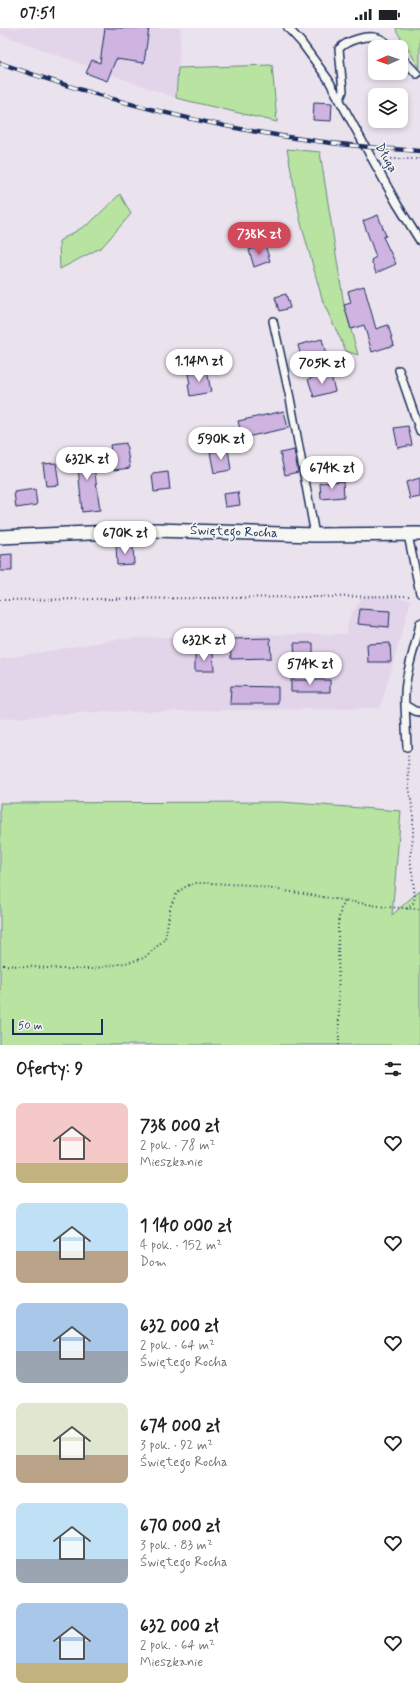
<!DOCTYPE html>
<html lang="pl">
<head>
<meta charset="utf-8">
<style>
  :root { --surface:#fff; --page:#f2f2f2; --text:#202124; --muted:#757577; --accent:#d1495b }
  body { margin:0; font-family:Mynerve,sans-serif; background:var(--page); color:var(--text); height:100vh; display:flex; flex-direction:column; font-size:15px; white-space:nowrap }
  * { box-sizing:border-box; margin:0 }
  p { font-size:13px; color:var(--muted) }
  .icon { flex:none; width:22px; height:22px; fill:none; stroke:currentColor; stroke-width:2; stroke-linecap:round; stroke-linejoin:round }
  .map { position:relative; height:1017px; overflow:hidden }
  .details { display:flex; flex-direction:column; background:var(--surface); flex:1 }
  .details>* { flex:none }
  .needle { width:26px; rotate:268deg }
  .fabs { position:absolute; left:368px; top:12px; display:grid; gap:8px }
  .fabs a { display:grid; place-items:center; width:40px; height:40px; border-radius:8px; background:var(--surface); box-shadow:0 2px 6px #0003; font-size:20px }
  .scale { position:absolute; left:12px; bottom:10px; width:91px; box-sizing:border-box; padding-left:4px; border:2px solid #1b2f5e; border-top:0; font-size:11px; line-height:14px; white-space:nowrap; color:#1b2f5e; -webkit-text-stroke:3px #f6f6f2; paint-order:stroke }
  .price { position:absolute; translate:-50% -34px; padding:0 9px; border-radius:14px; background:#fff; color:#222; font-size:13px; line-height:26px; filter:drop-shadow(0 1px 2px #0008) }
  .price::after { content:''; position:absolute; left:50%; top:24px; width:12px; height:9px; margin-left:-6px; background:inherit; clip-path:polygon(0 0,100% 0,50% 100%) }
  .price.active { background:var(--accent); color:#fff }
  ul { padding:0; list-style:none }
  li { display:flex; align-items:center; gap:12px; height:100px; padding:0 16px }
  li span { display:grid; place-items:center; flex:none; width:112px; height:80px; border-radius:8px; color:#555 }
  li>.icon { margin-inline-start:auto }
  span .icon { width:48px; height:48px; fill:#fffc; stroke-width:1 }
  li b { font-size:17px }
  h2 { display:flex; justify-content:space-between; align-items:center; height:48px; padding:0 16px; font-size:17px }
  .status { display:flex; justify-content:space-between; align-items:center; height:28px; padding:0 20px; background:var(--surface); direction:ltr }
  .status svg { height:11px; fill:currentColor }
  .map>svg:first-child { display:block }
</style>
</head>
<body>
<div class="status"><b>07:51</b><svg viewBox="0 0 49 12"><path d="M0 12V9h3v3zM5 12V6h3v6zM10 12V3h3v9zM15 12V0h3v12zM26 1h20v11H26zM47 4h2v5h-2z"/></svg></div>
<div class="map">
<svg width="420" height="1017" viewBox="0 0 420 1017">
  <rect width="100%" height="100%" fill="#eae2ed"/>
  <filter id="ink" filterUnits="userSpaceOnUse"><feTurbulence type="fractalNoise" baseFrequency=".025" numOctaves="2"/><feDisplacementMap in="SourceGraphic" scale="8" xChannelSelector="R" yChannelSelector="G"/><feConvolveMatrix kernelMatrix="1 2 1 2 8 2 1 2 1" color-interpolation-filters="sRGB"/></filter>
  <g filter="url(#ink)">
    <path fill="#e2d4e9" d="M0,0h181l-5,70 -176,-64z
      M365,566l46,6 -31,108 -288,4 -92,7v-60l120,-20 91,-4 135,-1 4,-18z"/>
    <path fill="#b8e3a1" stroke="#6a8980" d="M396,0h24v40l-23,-36z
      M272,37l5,57 -101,-24 2,-30z
      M287,121l33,3 24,153 14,50 -12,-4 -23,-49 -22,-79z
      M120,166l11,20 -29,33 -42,22 -1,-28 31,-18z
      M281,774l120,9 -9,104 28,-25v155h-420v-242z"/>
    <path fill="#cfb3e1" stroke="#1b2f5e" d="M105,0h44l-5,35 -28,-4 -9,22 -21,-8 6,-13 8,3z
      M314,74l18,1 -1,18 -18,-1z
      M378,187l8,21 -3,1 13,27 -20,9 -5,-13 5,-3 -13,-36z
      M265,217l5,16 -16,6 -5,-17z
      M364,258l12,43 12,-4 6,20 -22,7 -8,-27 -13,4 -7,-24 7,-2 -3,-12z
      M286,266l4,14 -11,3 -4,-14z
      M322,311l4,16 -24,6 -4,-16z
      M207,342l4,22 -21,4 -2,-12h2l-2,-10z
      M330,344l5,19 -21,6 -6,-18z
      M284,383l4,17 -46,10 -4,-17z
      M408,398l4,19 -14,3 -4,-20z
      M126,415l4,25 -16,2 -4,-25z
      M228,421l3,21 -17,3 -4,-21z
      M294,422l4,22 -13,3 -5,-22z
      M92,424l8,58 -18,2 -4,-45 -6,1 -2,-13z
      M56,435l3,22 -13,1 -3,-22z
      M168,444l2,18 -16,2 -2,-18z
      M420,450v19l-10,2 -4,-17z
      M343,453l1,16 -23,2 -1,-16z
      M35,461l2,16 -21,3 -2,-16z
      M238,464l2,13 -15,2 -2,-13z
      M116,518h17l1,18 -17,1z
      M12,526v17h-12v-16z
      M360,581l30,2 -1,16 -31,-3z
      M270,610l1,20 -40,1 -1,-20z
      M294,615h19v13h-18z
      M390,615l1,19h-23l-1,-18z
      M195,625h18l1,18h-19z
      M291,652h39v12h-39z
      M231,658l47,1v17h-48z"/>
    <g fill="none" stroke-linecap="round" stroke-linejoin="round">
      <g stroke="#1b2f5e" stroke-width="10">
        <path id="service" d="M288,0l13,14 27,37 69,125 23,37
          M401,29l16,17
          M340,71l3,-8 -4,-42c7,-8 28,-15 39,-11 4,1 9,5 13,9
          M273,293l17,77 25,137
          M399,342l21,61
          M408,507l12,58
          M420,595c-5,28 -17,53 -15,82l10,6 5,1
          M405,677l2,42"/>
      </g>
      <g stroke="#1b2f5e" stroke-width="16">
        <path id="minor" d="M0,509l156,-7 159,5 105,-1"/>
      </g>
      <path stroke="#1b2f5e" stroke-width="2" stroke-dasharray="1 3" stroke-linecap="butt" d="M384,134l6,-3h30
        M0,572l411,-4
        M407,881l6,-6 2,-6 -5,-40 3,-20v-25l-4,-25 -1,-31
        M3,937l61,4h28l38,-7 14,-4 21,-19 6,-34 5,-10 7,-7 11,-5h16l38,2 137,22 35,2
        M339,1017l-1,-122 3,-15 5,-7"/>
      <use href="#service" stroke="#f6f6f2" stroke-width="7"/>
      <use href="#minor" stroke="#f6f6f2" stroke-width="13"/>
      <g stroke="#1b2f5e" stroke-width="4.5">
        <path id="rail" d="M0,35c134,48 277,80 420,88"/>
      </g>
      <use href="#rail" stroke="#f6f6f2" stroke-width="3" stroke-dasharray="9" stroke-linecap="butt"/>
    </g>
  </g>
  <g text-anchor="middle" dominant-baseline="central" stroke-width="3" stroke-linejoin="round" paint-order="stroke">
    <g font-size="13" fill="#1b2f5e" stroke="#f6f6f2">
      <text transform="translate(386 130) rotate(61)">Długa</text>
      <text transform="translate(234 504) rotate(2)">Świętego Rocha</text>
    </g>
  </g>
</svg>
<div class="fabs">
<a><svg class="needle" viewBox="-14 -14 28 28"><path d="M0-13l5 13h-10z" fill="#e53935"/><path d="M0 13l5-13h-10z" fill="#757577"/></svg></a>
<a><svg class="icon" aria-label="layers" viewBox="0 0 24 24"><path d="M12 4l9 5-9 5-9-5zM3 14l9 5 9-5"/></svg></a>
</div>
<div class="scale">50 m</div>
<b class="price active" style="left:259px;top:228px">738K zł</b>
<b class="price" style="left:199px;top:355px">1.14M zł</b>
<b class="price" style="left:322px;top:357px">705K zł</b>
<b class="price" style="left:221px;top:433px">590K zł</b>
<b class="price" style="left:87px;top:453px">632K zł</b>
<b class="price" style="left:332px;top:462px">674K zł</b>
<b class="price" style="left:125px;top:527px">670K zł</b>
<b class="price" style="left:204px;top:634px">632K zł</b>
<b class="price" style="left:310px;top:658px">574K zł</b>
</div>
<section class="details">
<h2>Oferty: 9<svg class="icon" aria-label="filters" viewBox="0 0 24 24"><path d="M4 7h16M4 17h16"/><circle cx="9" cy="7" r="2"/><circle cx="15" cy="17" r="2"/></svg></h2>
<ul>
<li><span style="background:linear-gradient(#f6c9c9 75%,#c2b280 0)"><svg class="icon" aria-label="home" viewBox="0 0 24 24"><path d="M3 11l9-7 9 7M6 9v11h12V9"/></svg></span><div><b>738 000 zł</b><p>2 pok. · 78 m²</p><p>Mieszkanie</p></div><svg class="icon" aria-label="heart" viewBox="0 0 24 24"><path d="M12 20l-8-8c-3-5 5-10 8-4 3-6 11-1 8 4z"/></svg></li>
<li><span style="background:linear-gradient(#bfe0f5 60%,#b9a48a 0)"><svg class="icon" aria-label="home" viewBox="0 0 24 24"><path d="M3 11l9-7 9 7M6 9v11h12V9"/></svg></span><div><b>1 140 000 zł</b><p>4 pok. · 152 m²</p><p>Dom</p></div><svg class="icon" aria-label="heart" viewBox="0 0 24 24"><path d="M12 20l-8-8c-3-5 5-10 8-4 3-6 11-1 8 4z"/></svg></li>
<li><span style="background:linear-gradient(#a9c7e8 60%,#9aa5b1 0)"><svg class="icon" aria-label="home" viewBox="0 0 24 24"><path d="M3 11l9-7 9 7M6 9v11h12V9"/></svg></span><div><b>632 000 zł</b><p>2 pok. · 64 m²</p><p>Świętego Rocha</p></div><svg class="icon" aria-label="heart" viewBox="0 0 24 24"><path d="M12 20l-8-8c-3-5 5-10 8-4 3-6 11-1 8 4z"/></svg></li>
<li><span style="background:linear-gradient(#dfe7d0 65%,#b9a48a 0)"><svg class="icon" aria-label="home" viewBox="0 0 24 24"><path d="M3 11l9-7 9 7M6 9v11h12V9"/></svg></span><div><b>674 000 zł</b><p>3 pok. · 92 m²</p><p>Świętego Rocha</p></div><svg class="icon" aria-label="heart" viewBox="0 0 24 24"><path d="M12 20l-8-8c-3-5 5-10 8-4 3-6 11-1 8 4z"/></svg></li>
<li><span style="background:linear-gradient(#bfe0f5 70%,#9aa5b1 0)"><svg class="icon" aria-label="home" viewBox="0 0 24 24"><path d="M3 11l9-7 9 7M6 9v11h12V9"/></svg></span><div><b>670 000 zł</b><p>3 pok. · 83 m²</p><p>Świętego Rocha</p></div><svg class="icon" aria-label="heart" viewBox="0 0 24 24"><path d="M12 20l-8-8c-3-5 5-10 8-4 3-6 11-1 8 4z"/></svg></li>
<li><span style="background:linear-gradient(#a9c7e8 75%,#c2b280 0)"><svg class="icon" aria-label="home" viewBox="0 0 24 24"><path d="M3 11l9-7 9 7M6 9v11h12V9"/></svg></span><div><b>632 000 zł</b><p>2 pok. · 64 m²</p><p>Mieszkanie</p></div><svg class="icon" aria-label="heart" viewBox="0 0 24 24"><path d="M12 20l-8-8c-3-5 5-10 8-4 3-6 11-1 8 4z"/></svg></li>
</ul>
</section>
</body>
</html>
